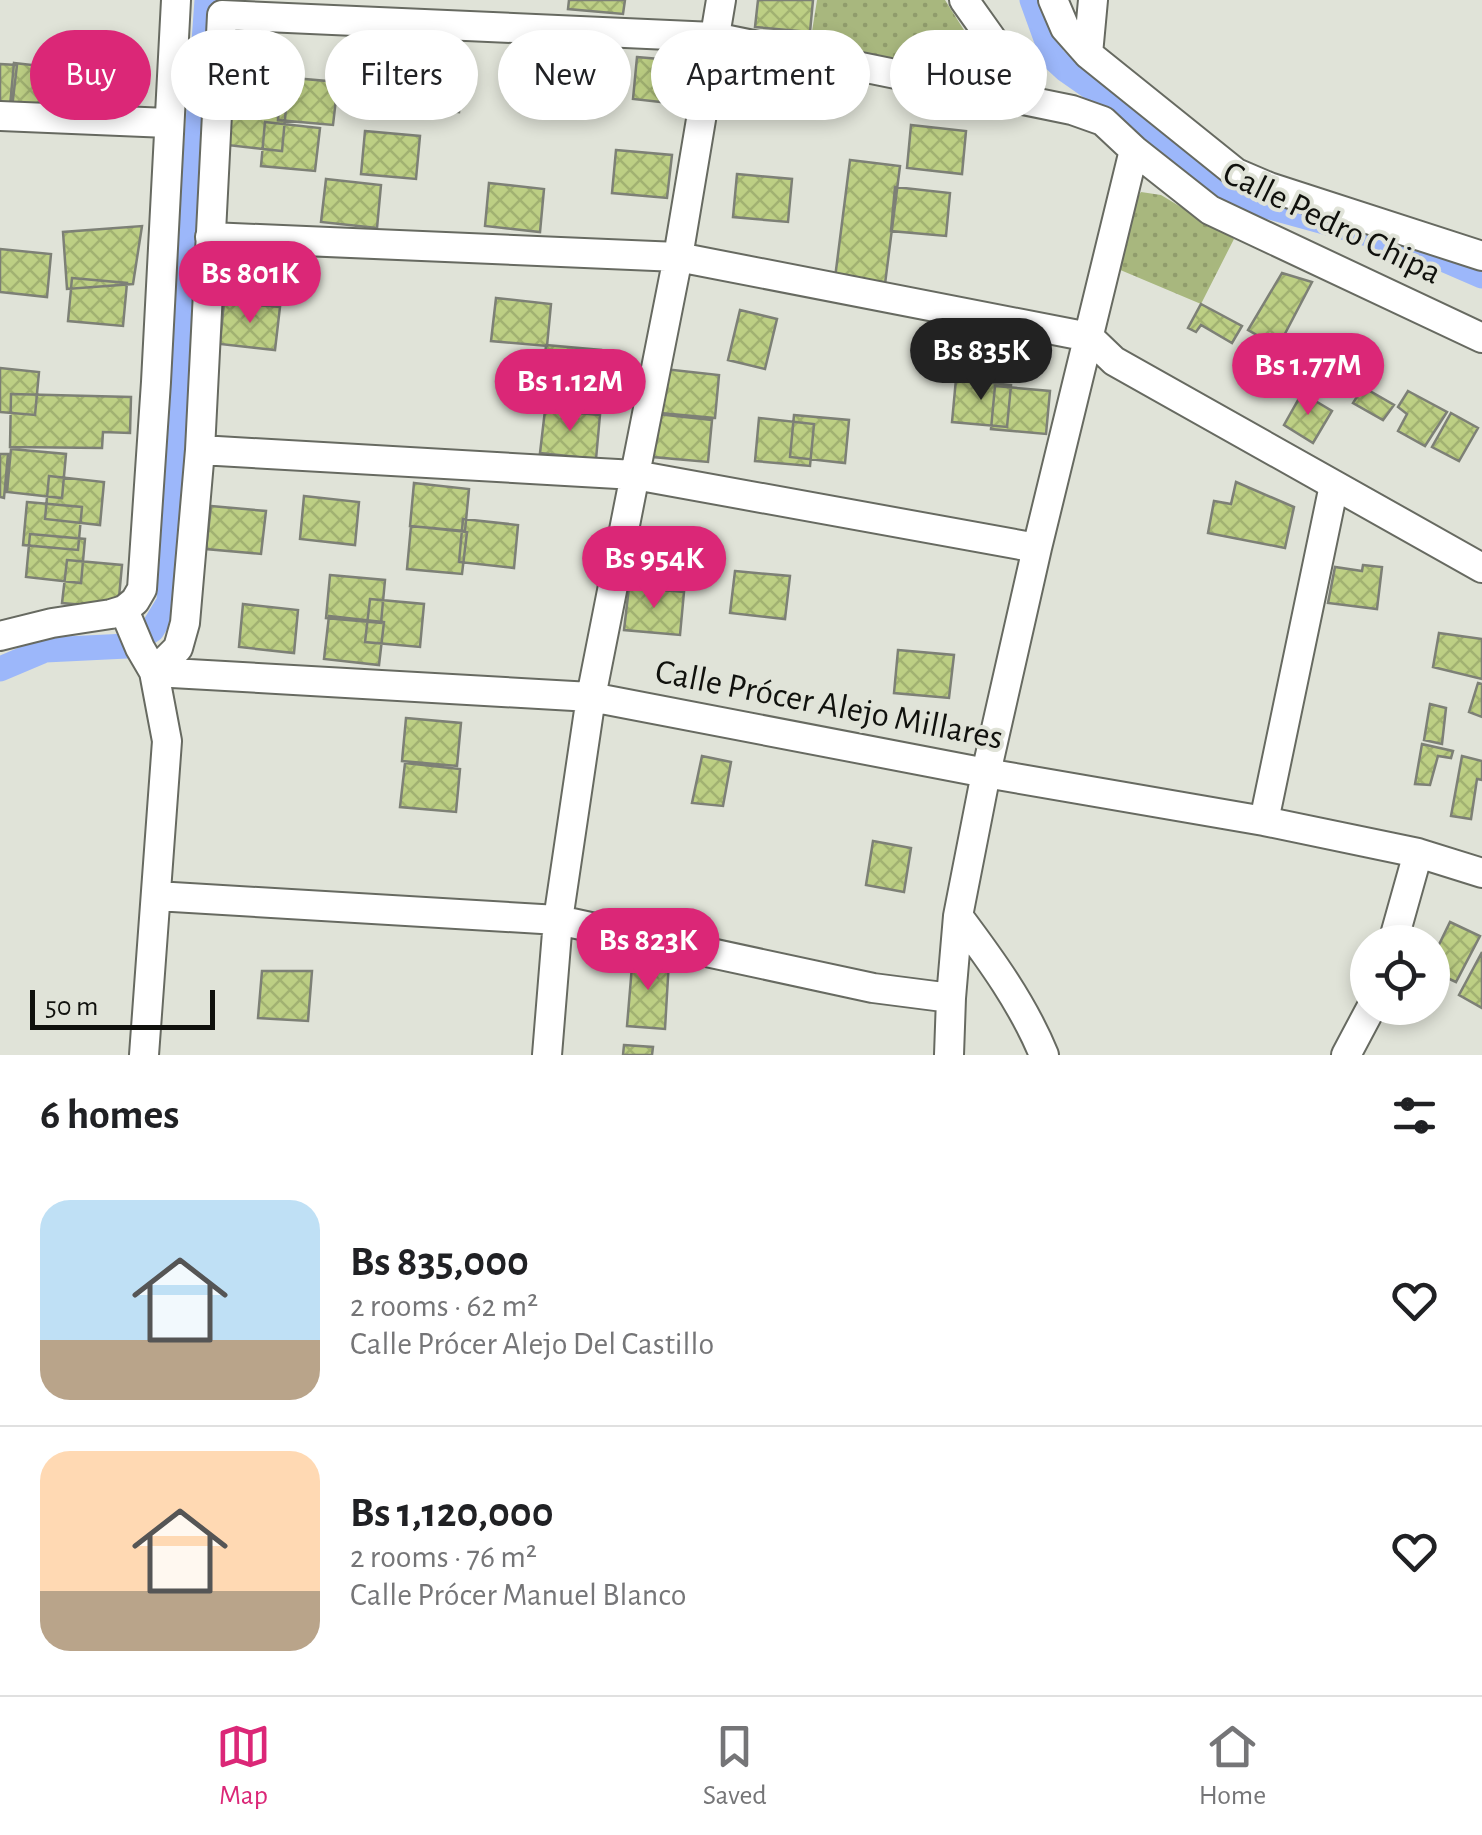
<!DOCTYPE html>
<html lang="en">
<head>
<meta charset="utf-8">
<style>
  :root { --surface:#fff; --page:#f2f2f2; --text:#202124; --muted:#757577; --line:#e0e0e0; --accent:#db2777 }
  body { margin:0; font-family:"Alegreya Sans",sans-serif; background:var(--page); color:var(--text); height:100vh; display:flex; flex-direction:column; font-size:38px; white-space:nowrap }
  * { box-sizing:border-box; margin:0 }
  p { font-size:32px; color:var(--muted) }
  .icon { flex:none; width:55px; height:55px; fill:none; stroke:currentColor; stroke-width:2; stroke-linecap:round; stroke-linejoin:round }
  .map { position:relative; height:1055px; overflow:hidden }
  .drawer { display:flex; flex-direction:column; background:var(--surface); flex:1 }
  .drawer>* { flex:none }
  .banner { position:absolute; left:30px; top:30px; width:1422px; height:90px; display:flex; gap:20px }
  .fabs { position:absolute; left:1350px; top:925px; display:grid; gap:20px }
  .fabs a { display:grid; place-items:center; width:100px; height:100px; border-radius:50%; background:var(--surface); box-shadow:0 5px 15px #0003; font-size:50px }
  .scale { position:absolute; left:30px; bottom:25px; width:185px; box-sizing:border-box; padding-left:10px; border:5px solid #10110d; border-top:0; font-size:28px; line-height:35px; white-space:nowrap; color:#10110d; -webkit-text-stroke:8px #e0e3d8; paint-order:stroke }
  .price { position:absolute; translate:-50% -85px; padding:0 22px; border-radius:35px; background:var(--accent); color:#fff; font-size:32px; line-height:65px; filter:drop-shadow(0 2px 5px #0008) }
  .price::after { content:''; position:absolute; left:50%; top:60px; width:30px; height:22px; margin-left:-15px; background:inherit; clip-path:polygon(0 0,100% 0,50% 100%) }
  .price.active { background:#222; color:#fff }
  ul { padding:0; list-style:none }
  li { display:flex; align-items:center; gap:30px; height:250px; padding:0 40px }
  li+li { border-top:2px solid var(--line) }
  li span { display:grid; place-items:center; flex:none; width:280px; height:200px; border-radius:30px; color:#555 }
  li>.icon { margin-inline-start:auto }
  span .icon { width:120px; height:120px; fill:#fffc; stroke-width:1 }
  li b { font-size:42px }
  h2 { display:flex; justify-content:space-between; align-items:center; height:120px; padding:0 40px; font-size:42px }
  .chip { padding:0 35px; border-radius:45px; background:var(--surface); box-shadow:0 5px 15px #0003; font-size:35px; line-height:90px }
  .chip.active { background:var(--accent); color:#fff }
  .menu { display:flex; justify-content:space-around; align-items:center; height:140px; border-top:2px solid var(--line); background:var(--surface); font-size:28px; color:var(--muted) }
  .menu a { display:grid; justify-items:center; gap:5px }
  .menu .active { color:var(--accent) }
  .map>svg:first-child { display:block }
</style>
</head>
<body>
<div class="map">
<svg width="1482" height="1055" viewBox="0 0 1482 1055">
  <defs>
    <pattern id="green-dots" width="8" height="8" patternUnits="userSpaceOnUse" patternTransform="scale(2.5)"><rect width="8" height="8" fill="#a8b77e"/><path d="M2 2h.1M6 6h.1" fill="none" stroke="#909c6c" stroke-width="1.8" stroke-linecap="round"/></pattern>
    <pattern id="building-cross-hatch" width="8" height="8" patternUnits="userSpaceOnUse" patternTransform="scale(2.5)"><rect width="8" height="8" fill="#bdcf84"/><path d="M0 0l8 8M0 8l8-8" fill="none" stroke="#a1b171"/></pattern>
  </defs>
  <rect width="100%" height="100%" fill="#e0e3d8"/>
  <path fill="url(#green-dots)" d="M817,0h128l48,76 -183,-32z
    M1141,192l20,3 73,44 -33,65 -83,-35 16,-66z"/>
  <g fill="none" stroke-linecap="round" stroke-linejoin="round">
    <path stroke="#9cb7fa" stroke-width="25" d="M1032,0l21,58 13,12 86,60 35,28 24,27 30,14 174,48 67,29
      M0,669l45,-19 82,-4 25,-16 17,-28 8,-187 30,-415"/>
  </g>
  <path fill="url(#building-cross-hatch)" stroke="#7d8076" stroke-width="2.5" d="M569,0h56l-2,14 -55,-5z
    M758,0h55l-3,32 -55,-5z
    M637,57l56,5 -5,43 -55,-6z
    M14,63l55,6 -4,42 -55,-5z
    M409,63l55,6 -5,43 -55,-6z
    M0,64l17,1 -5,43 -12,-1z
    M282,77l56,5 -5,43 -55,-5z
    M231,102l55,6 -4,43 -55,-6z
    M265,122l55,6 -5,43 -54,-5z
    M911,125l55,6 -4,43 -55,-6z
    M365,131l55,5 -4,43 -55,-5z
    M616,150l56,5 -5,43 -55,-5z
    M850,160l50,6 -15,118 -50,-6z
    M737,174l55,5 -4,43 -55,-5z
    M326,179l55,6 -4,43 -56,-6z
    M489,183l55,6 -4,43 -55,-6z
    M895,187l55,6 -4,43 -55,-5z
    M142,226l-9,58 -66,5 -4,-57z
    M0,249l51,5 -4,43 -47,-5z
    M1282,273l30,9 -34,65 -30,-17z
    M72,278l55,5 -4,43 -55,-5z
    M496,298l55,6 -4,42 -56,-5z
    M224,302l56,5 -5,43 -55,-6z
    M1201,304l41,22 -10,17 -31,-18 -5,7 -8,-4z
    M740,310l37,9 -12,50 -37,-9z
    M546,345l55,5 -4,43 -55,-5z
    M1348,358l18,9 -12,19 -18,-9z
    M0,368l39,4 -4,43 -35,-3z
    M664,369l55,6 -4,43 -55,-5z
    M956,379l55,6 -4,42 -55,-5z
    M995,386l55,5 -4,43 -55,-5z
    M1363,387l31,18 -11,15 -30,-17z
    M1408,391l39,21 -22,34 -27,-15 9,-17 -9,-7z
    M1302,393l30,18 -19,32 -29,-18z
    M11,394l120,3 -1,36 -27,-1 -1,16 -92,-1z
    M545,410l55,5 -4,44 -56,-6z
    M1451,413l27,15 -19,33 -27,-14z
    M657,414l55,6 -4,42 -55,-5z
    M794,415l55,5 -4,43 -55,-6z
    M759,418l55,6 -4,42 -55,-5z
    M11,449l55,5 -4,44 -55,-6z
    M0,454h8l-4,44 -4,-1z
    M49,476l55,6 -4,43 -55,-6z
    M1236,482l58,25 -9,41 -77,-15 6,-32 17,3z
    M414,483l55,6 -4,42 -55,-5z
    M304,496l55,6 -4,43 -55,-6z
    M27,502l55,5 -4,43 -55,-5z
    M211,506l55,5 -5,43 -55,-5z
    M463,519l55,6 -4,43 -55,-6z
    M411,526l56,6 -5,42 -55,-5z
    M30,534l55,5 -4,44 -55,-6z
    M67,560l55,5 -4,43 -56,-5z
    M1363,565l19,2 -5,42 -49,-6 7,-36 27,4z
    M735,571l55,5 -5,43 -55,-6z
    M330,575l55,5 -4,43 -55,-5z
    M629,587l55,5 -4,43 -56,-5z
    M370,599l54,5 -4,43 -55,-5z
    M243,604l55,6 -4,43 -55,-6z
    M329,616l55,6 -5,43 -55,-6z
    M1439,633l43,6v40l-49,-12z
    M898,650l56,5 -5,43 -55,-5z
    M1478,683l4,1v33l-13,-5z
    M1430,704l16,4 -4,36 -18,-4z
    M406,718l55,5 -4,43 -55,-5z
    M1422,744l31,7 -2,7 -13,-2 -8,29 -15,-1z
    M702,756l29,6 -8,44 -31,-3z
    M1462,756l20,5v19l-5,-1 -6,40 -20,-3z
    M405,763l55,6 -4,43 -56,-5z
    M873,841l38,7 -7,44 -38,-7z
    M1450,922l30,14 -24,46 -24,-11v-12z
    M1482,952v56l-23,-13z
    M633,954l36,6 -4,69 -38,-3z
    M262,971h50l-4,50 -50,-3z
    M624,1045l29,2 -1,8h-29z"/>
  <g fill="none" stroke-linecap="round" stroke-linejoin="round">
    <g stroke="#676a61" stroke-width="32">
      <path id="minor" d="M964,0l54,76 3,23
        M1053,0l12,28 23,26 148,119 33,14 213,69
        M1088,54l5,-54
        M0,116l168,7
        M210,237l468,20 411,80 25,24 368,207
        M200,450l435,25 402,73
        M124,610l16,38 14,24 13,69 -23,314
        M0,636l52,-13 59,-9 13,-4 11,-9 7,-12 14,-207 20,-382
        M154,672l24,-24 7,-25 15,-173 22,-435 492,22 358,73 31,11 31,29 76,60 272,128
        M154,672l437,25 395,76 278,48 154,32 64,20
        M1264,821l70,-336
        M156,896l402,24 315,68 78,10
        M958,916c33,44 65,88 86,139
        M1393,942l25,-89
        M547,1055l11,-135 33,-223 87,-440 43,-257
        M949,1055l2,-57 7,-82 28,-143 51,-225 97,-398
        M1346,1055l25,-47"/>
    </g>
    <use href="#minor" stroke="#fff" stroke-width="28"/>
  </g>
  <g text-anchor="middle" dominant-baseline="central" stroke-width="8" stroke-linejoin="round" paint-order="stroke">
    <g font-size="35" fill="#10110d" stroke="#e0e3d8">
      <text transform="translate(1332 223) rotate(26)">Calle Pedro Chipa</text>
      <text transform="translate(829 705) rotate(11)">Calle Prócer Alejo Millares</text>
    </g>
  </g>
</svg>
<div class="fabs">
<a><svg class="icon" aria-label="locate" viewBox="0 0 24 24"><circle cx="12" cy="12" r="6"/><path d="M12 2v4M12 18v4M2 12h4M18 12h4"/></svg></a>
</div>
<div class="scale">50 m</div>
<b class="price" style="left:250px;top:326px">Bs 801K</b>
<b class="price active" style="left:981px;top:403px">Bs 835K</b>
<b class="price" style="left:1308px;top:418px">Bs 1.77M</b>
<b class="price" style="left:570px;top:434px">Bs 1.12M</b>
<b class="price" style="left:654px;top:611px">Bs 954K</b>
<b class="price" style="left:648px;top:993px">Bs 823K</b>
<div class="banner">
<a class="chip active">Buy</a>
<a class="chip">Rent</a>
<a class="chip">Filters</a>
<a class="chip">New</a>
<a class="chip">Apartment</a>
<a class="chip">House</a>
</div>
</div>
<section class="drawer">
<h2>6 homes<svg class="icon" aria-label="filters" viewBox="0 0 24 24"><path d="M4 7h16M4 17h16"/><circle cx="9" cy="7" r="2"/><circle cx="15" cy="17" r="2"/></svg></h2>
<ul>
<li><span style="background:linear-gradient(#bfe0f5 70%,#b9a48a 0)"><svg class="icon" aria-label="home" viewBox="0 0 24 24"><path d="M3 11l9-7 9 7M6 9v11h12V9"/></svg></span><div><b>Bs 835,000</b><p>2 rooms · 62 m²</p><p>Calle Prócer Alejo Del Castillo</p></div><svg class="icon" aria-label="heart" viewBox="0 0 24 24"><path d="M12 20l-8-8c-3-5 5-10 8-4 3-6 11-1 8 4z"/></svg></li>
<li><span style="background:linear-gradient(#ffd9b3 70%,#b9a48a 0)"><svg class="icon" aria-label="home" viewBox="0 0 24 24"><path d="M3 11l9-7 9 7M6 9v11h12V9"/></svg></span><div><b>Bs 1,120,000</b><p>2 rooms · 76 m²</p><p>Calle Prócer Manuel Blanco</p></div><svg class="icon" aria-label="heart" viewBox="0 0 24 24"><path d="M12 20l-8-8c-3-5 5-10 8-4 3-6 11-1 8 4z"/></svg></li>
</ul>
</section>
<nav class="menu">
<a class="active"><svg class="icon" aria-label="map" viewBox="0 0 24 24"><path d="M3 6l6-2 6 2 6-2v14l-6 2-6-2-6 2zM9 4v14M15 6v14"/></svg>Map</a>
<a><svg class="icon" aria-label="saved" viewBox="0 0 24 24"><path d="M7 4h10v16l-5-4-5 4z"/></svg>Saved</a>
<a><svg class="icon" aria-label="home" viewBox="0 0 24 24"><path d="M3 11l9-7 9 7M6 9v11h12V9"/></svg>Home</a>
</nav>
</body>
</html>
